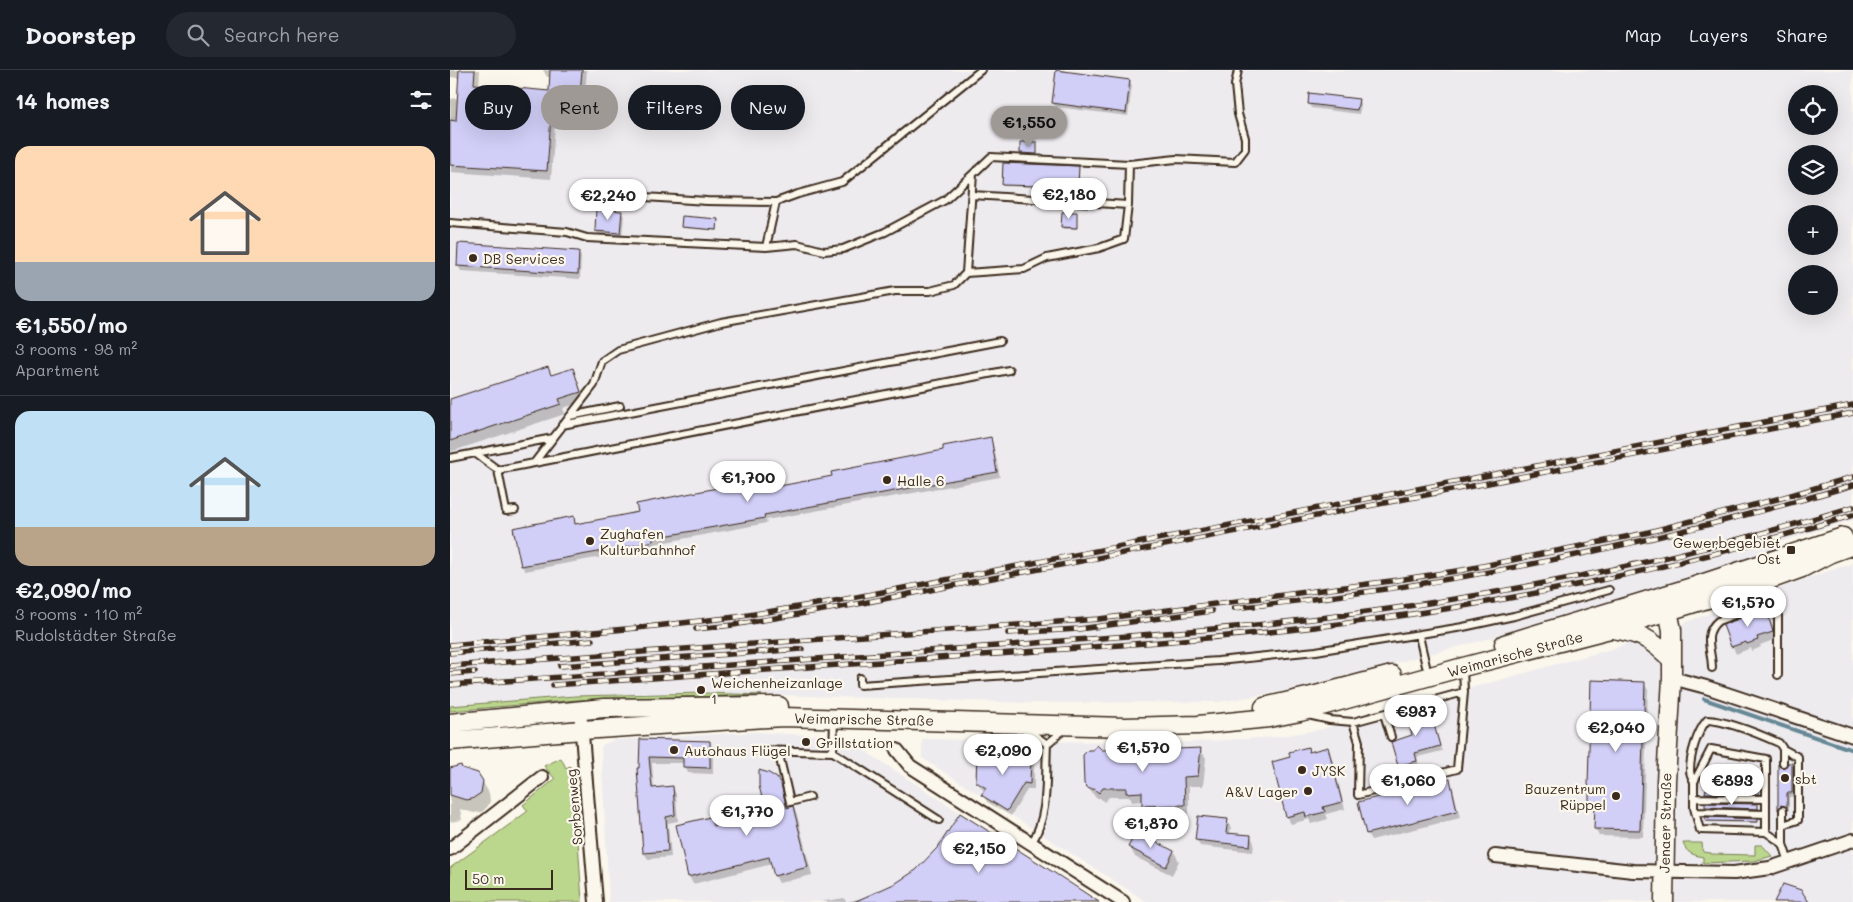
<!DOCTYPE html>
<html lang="en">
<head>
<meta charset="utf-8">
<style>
  :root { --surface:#171b24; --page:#242831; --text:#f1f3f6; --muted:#9ea1a6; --line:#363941; --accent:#9f9995 }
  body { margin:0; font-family:Mali,sans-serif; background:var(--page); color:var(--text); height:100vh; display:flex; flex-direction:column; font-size:19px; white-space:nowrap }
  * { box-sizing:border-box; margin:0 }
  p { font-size:16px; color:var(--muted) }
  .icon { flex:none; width:28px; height:28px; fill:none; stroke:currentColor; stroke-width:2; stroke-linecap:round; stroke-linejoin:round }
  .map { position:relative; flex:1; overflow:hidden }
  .drawer { display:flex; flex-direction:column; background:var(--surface); width:450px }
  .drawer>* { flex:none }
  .banner { position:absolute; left:15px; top:15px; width:475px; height:45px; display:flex; gap:10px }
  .buttons { position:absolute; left:1338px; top:15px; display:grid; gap:10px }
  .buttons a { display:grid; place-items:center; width:50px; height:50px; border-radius:50%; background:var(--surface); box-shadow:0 5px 20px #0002; font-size:25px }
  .scale { position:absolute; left:15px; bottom:12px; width:88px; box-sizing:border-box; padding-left:5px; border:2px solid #3b2a1e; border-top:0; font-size:14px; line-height:18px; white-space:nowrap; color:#3b2a1e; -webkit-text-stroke:4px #fbf7ec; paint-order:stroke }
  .price { position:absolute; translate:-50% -42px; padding:0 11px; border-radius:18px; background:#fff; color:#222; font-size:16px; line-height:32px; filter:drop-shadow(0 1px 2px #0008) }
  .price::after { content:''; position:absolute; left:50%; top:30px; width:15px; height:11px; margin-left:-8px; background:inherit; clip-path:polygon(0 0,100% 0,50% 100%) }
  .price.selected { background:var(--accent); color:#111 }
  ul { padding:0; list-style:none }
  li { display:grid; align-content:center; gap:10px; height:265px; padding:0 15px }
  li+li { border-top:1px solid var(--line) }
  li span { display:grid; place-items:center; height:155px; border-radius:15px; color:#555 }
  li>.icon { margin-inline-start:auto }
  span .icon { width:90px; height:90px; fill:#fffc; stroke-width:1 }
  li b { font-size:21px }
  h2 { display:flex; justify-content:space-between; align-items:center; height:60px; padding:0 15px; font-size:21px }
  .pill { padding:0 18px; border-radius:22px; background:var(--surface); box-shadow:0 5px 20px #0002; font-size:18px; line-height:45px }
  .pill.selected { background:var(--accent); color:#111 }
  header { display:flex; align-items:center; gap:30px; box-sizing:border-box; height:70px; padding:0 25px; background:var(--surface); border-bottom:1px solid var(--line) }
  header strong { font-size:24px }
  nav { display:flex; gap:28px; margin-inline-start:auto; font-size:18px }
  .search { width:350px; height:45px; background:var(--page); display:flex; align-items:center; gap:12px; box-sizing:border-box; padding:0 18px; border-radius:28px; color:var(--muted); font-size:19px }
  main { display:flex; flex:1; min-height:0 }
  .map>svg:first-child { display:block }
</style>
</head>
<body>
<header>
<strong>Doorstep</strong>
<div class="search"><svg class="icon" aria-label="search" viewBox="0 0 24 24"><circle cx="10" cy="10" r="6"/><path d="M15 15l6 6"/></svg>Search here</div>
<nav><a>Map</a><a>Layers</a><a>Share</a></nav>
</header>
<main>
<section class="drawer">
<h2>14 homes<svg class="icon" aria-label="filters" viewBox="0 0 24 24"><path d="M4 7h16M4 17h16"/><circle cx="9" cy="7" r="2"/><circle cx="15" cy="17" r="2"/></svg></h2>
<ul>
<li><span style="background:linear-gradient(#ffd9b3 75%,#9aa5b1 0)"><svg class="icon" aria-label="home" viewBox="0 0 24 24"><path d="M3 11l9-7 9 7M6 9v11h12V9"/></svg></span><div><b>€1,550/mo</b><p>3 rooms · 98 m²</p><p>Apartment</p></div></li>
<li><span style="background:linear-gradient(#bfe0f5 75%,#b9a48a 0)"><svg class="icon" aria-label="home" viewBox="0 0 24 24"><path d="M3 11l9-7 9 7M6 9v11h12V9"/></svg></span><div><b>€2,090/mo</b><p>3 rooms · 110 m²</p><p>Rudolstädter Straße</p></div></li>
</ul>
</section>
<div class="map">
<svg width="1403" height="832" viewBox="0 0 1403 832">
  <rect width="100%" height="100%" fill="#fbf7ec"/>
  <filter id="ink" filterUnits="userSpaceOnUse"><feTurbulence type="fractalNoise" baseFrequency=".02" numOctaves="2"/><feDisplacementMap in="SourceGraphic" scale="10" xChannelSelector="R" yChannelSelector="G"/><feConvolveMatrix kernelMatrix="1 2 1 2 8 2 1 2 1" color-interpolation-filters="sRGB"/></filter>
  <g filter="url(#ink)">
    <path fill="#eeebef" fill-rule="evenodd" d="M132,0h1271v450l-79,24 -1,8 -281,86 -201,52 -72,12 -189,1 -325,-10 -130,3 -125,10v-590l127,9zM1346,24h33v32h-33zM1346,84h33v32h-33zM1346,144h33v32h-33zM1346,204h33v32h-33z
      M1403,493v339h-706l-225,-144v-19l251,4 102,-6 43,-7 297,-82 178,-65z
      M306,662l87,5 256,165h-490l-8,-155 3,-3 10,-4z"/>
    <path fill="#bbd68d" stroke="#7b8056" d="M255,623l57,2 -186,5 -126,11v-5l125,-10z
      M111,688l5,10 4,-2 4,12 8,124h-132v-34l78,-57 -5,-6 32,-26 -11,-13z
      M1233,773h19l1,9 8,1v1l44,1v-10h7l10,11 -18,5 -51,2v-6c-10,-2 -17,-4 -20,-14z"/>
    <path fill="#0003" d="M0,0h33h-3l-1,16 71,7 1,-16h-4l-4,-7h44l-5,56 -27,-2 -4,55 -100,-7 -1,-73 9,-1 1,-20 -10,-1z
      M679,11l3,4 -4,31 -72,-9 -3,-4z
      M908,30l3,5 -2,9 -48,-6 -2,-4z
      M571,73h16v13l-15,-1z
      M629,99l-1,20 -74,-3 -1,-1z
      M171,142l3,4 -2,21 -23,-2 -3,-4z
      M626,144l1,15h-14l-1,-2z
      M267,150l1,11 -35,-3 -1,-2z
      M128,182l3,5 -1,22 -119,-8 -3,-5z
      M97,298l5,8 20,-6 5,9 8,22 -22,7 2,6 -115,38v-51z
      M540,368l3,6 7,33 -234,43 1,3 -112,21 1,3 -131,24 -3,-5 -8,-37 59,-11 3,7 42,-7 139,-36 4,9 72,-14 112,-26z
      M1313,541l9,13 4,15 -16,6 1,2 -9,4 -1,-3 -15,6 -12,-29z
      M1194,613l4,7 -5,147 -44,-1 -4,-7 1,-17 -6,-7z
      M979,638l13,43 -25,6 2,9 -18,4 -2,-4z
      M191,670l69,2 3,6v26l-25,-1 -4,-10h-32l2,26 19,-2 3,7 2,27 -10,2 3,34 -23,2 -4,-6 -3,-84z
      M877,678l4,7 14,54 -19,5 2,5 -17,5 -2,-5 -18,5 -4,-7 -14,-54 19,-5 15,-9 3,4z
      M750,679l6,9 -3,28h-14v28l-40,1 -6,-10v-4l-11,1 -2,-5h-21l-5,5 -4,-4h-4l-11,-15 17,-32 32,7 18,-1z
      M581,685l3,6v29h-7l-16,26 -24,-14 -4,-7 2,-4 -3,-2 -4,-7z
      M1341,694l3,4v29h-5v14l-5,-2 -3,4 -2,-4v-41l5,1z
      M0,699l12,1 19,9 8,14 1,8 -2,5 -6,6 -8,1 -14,-4 2,11 -12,2z
      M1306,699l2,3v19l2,6 -51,-1 -2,-3 14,-2z
      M999,711l4,7 7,30 -89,22 -4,-7z
      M330,715l4,8 5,16 3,-1 5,7 15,60 -33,8 -4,-7 -3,-12 -79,20 -4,-8 21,-58 4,9 53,-13z
      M1308,735l1,5 -52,-1 -1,-2z
      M1256,750h51l1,3 -51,-1z
      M777,751l4,6 -1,7 21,2 3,7 -1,9 -53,-6 -4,-7z
      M687,763l37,19 5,9 -7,14 -37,-18 -5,-10z
      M423,825l223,7h-276l24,-4 2,4z"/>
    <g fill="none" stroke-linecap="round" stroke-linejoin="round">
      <path stroke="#668895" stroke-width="4" d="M1254,629l149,51"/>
    </g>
    <path fill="#d1cef7" stroke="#3b2a1e" d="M9,0h16l-1,14 75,7 1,-21h32l-4,49 -27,-2 -4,54 -97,-6v-45l6,1z
      M606,0l74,10 -4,33 -74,-10z
      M859,23l50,6 -2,11 -49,-6z
      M570,72h17v12l-17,-1z
      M553,93l76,3 -1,21 -76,-2z
      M146,139l26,2 -2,22 -25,-2z
      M612,142h15v16l-16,-1z
      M232,146l36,3 -1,11 -36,-3z
      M8,173l121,8 -1,23 -121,-8z
      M98,297l3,8 22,-7 8,24 -22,7 2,5 -111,37v-42z
      M541,367l6,35 -233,43 1,3 -112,20v3l-11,3 -121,22 -8,-38 61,-12 1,8 43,-8 20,-4 -2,-8 122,-24 1,10 73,-14 -1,-4 112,-22v-4z
      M1314,539l2,7 2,-1 5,17 -16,5 1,3 -11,4 -1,-2 -15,5 -8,-22z
      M1141,610l54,2 -5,148 -46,-1 1,-24h-6v-19l-1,-1z
      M979,637l11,39 -25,7 2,8 -19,5 -7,-24 21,-7 -6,-22z
      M190,669l70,2v27l-27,-1v-9l-34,-1 3,31 21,-2 2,29 -9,2 2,34 -25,2 -6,-85h2z
      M672,674l13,12h16v-6l50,-2 -3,28 -14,1 1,28 -43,1v-14l-16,1v-5h-23l-4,5 -5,-4h-5l-5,-5 -1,-29 5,-5h5l4,-5 5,5 15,-1z
      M858,677l1,5 19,-5 14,55 -19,5 2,5 -19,5 -1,-5 -19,5 -14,-55 18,-5 -1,-5z
      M527,682l54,2 -1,30 -6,-1 -17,28 -26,-16 5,-7 -10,-6z
      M1338,693h4v30h-5v14l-6,-2 -3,5v-46l2,3 3,1z
      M11,695l1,3 16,5 5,8 -2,12 -9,6 -6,1 -16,-5v-27z
      M1270,697l37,1v22h2v4l-54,-1 1,-4h13z
      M309,700l10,3 8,5 4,6 6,24 6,-2 15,61 -34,9 -5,-19 -81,20 -12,-52 34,-8 3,9 53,-13 -7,-27z
      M1000,709l7,32 -91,23 -8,-32z
      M1255,733l53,1v5l-53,-2z
      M510,743l104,66 35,23h-245l42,-19 20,-13 22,-23z
      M748,746l30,3 -2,14 25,2 -1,11 -55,-6z
      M1255,747l53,2v3l-53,-1z
      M686,762l38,19 -8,16 -38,-20z
      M1333,814l18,6 8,12h-35z"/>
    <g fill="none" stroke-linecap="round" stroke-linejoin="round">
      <g stroke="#3b2a1e" stroke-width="10">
        <path id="service" d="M148,124l109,7 69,1 -10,45
          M522,125l156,10 1,-41
          M326,132l22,-8 44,-12 139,-112
          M0,153l117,9 20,6 179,9 31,-3 27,7 19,-2 42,-17 60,-32 28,-26
          M516,203l58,-4 23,-11 52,-10 25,-9 4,-34
          M120,346l50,-10
          M112,355l438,-84
          M25,383l23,17
          M0,388l103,-20
          M84,393l475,-93
          M65,440l-9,1 -8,-41 36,-7 60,-78 8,-24 16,-11 103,-28 174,-31h35l24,-6 12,-12 7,-99 18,-17 138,7 47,-5 59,3 10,-13v-11l-7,-24 -3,-29 3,-15
          M969,566l7,30
          M1262,598c0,-18 -10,-34 6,-47l46,-17c8,2 11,4 14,12v59
          M410,608v7l358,-24 98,-10 147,-24 51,-11 95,-26
          M934,644l7,23
          M858,645l22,5 23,2 111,-30 -1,-25
          M903,652l6,20 -1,53 99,-26 7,-77
          M575,658l22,16
          M306,680l77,2 106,68
          M330,681v8l10,43 20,-5
          M383,682l1,-31
          M1244,712c-1,-3 -4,-7 -4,-11 0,-16 7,-39 17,-51 22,1 52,14 72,23l4,6v14
          M1244,728l72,1
          M1333,740v15
          M1245,742l71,2
          M1316,762l-66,-2 -6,-22v-26l17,-33 55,10v73l17,12 6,18
          M581,774c19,-30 14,-67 16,-100l18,-15
          M1333,774v-19l15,-5v-63l-15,-8"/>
      </g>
      <g stroke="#3b2a1e" stroke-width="16">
        <path id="minor" d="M1222,608l34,9 147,49
          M130,640l16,192
          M447,680l13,16 213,136
          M0,779l92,-72
          M1045,786l138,15 101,2 36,-5 83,-28"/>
      </g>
      <g stroke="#3b2a1e" stroke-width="21">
        <path id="secondary" d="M1163,559c27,4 38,10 58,30
          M1054,574l191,-58 148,-49
          M814,637l52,-12 76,-20
          M0,653l154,-15 175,-2
          M0,671l132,-11 201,-13 342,10 73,-2 71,-7 31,-6 163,-45 147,-38 156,-48 36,-13 29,-15 22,-8
          M1214,832l2,-121 6,-103v-48l-6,-29"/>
      </g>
      <use href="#service" stroke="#fbf7ec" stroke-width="6"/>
      <use href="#minor" stroke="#fbf7ec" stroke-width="12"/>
      <use href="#secondary" stroke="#fbf7ec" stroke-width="18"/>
      <g stroke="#3b2a1e" stroke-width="5.5">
        <path id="rail" d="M784,538c210,-21 417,-63 619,-123
          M246,559l37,-4 114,-19 1006,-193
          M558,563l71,-4 133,-18
          M0,575l187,-17 99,-11 105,-17 1012,-195
          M0,583l142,-13
          M0,596l649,-47 292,-38 72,-11 182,-37 136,-35 72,-21
          M110,596l242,-17
          M0,604l25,-2
          M0,615c187,-14 374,-26 561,-40 114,-9 228,-16 341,-31 169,-22 338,-57 501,-107
          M103,615c142,-10 285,-20 428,-30 127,-9 255,-17 382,-34 165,-22 330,-57 490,-106"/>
      </g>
      <use href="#rail" stroke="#fbf7ec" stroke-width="4" stroke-dasharray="11" stroke-linecap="butt"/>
    </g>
  </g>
  <g fill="#3b2a1e" stroke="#fbf7ec" stroke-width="2">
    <circle cx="23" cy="188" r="5"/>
    <circle cx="437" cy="410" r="5"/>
    <circle cx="140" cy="471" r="5"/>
    <rect x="1336" y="475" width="10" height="10" rx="2.5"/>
    <circle cx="251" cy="620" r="5"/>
    <circle cx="356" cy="672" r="5"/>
    <circle cx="224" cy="680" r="5"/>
    <circle cx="852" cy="700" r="5"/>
    <circle cx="1335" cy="708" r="5"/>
    <circle cx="858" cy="721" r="5"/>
    <circle cx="1166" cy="726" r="5"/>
  </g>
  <g text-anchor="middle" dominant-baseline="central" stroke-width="4.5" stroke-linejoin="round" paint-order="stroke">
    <g font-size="14" fill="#3b2a1e" stroke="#fbf7ec" text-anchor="start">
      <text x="33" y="188">DB Services</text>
      <text x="447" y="410">Halle 6</text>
      <text x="150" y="463">Zughafen<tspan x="150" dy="16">Kulturbahnhof</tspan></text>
      <text x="1331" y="472" text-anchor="end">Gewerbegebiet<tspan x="1331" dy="16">Ost</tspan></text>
      <text x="261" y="612">Weichenheizanlage<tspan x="261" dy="16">1</tspan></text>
      <text x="366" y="672">Grillstation</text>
      <text x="234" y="680">Autohaus Flügel</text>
      <text x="862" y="700">JYSK</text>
      <text x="1345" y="708">sbt</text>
      <text x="1156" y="718" text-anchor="end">Bauzentrum<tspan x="1156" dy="16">Rüppel</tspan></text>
      <text x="848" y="721" text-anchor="end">A&amp;V Lager</text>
    </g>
    <g font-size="14" fill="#3b2a1e" stroke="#fbf7ec">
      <text transform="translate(1065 584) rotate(-15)">Weimarische Straße</text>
      <text transform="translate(414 649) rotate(1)">Weimarische Straße</text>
      <text transform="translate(124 737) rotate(-95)">Sorbenweg</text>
      <text transform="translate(1215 753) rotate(-89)">Jenaer Straße</text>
    </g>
  </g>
</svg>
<div class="buttons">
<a><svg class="icon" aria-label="locate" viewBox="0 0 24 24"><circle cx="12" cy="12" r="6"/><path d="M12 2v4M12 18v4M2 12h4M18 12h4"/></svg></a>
<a><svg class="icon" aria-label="layers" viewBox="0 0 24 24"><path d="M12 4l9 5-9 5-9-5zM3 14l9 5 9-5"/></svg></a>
<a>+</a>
<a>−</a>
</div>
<div class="scale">50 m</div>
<b class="price selected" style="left:579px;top:78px">€1,550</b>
<b class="price" style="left:619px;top:150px">€2,180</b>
<b class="price" style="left:158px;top:151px">€2,240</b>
<b class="price" style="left:298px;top:433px">€1,700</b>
<b class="price" style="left:1298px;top:558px">€1,570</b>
<b class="price" style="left:966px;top:667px">€987</b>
<b class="price" style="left:1166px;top:683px">€2,040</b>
<b class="price" style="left:693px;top:703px">€1,570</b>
<b class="price" style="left:553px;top:706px">€2,090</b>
<b class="price" style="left:958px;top:736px">€1,060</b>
<b class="price" style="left:1282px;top:736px">€893</b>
<b class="price" style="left:297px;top:767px">€1,770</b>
<b class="price" style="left:701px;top:779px">€1,870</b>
<b class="price" style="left:529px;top:804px">€2,150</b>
<div class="banner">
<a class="pill">Buy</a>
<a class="pill selected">Rent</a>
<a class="pill">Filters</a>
<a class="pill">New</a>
</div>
</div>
</main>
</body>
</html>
